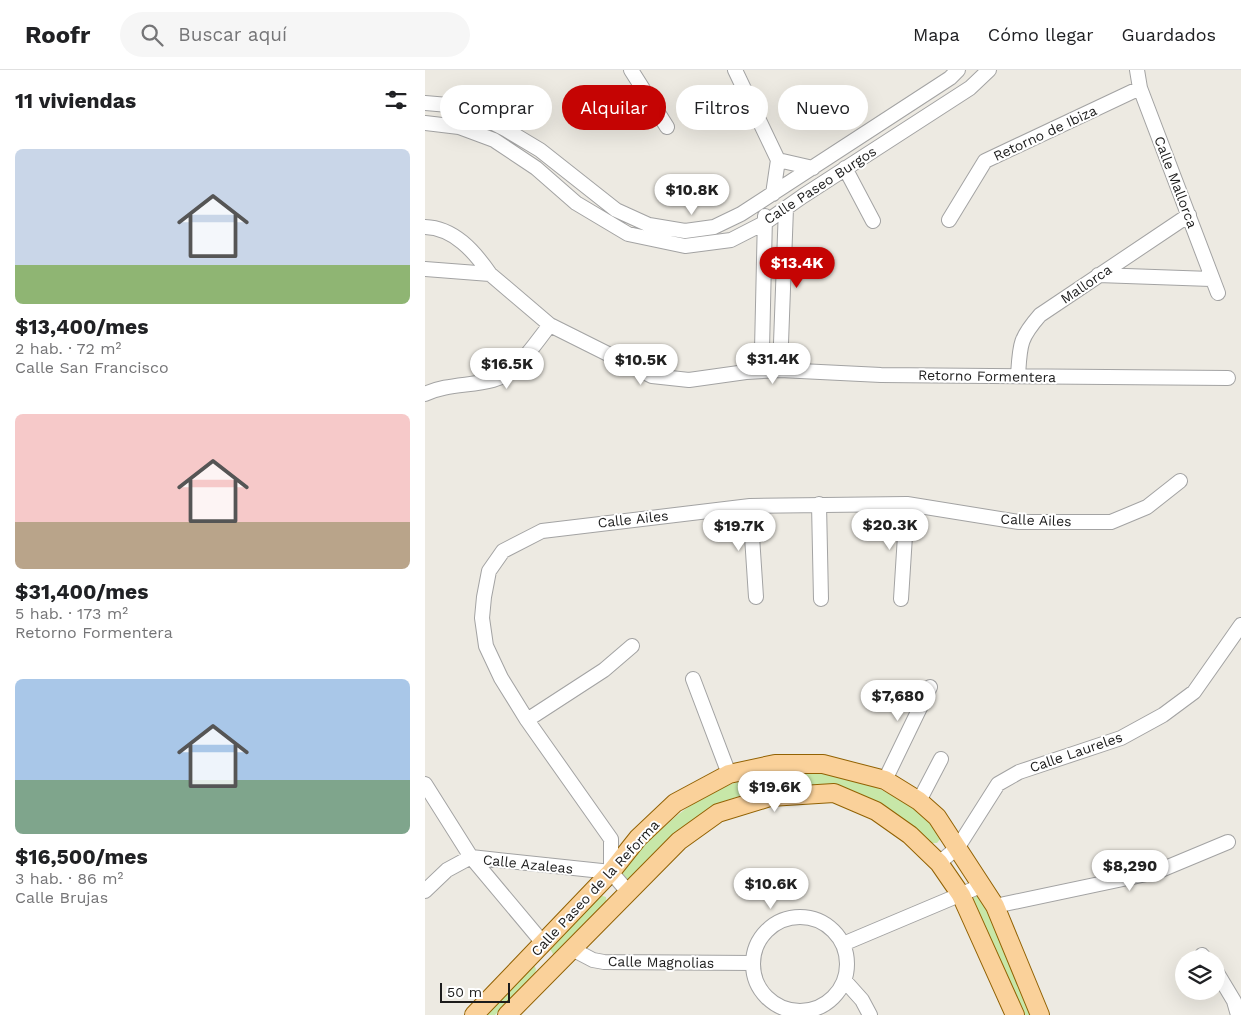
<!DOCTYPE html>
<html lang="es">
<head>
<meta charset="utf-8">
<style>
  :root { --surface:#fff; --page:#f6f6f6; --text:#202124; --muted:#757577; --line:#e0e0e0; --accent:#c50403 }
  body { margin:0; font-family:"Work Sans",sans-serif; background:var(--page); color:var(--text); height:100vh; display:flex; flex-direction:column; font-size:19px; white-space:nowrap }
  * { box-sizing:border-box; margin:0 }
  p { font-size:16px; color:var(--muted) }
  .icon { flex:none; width:28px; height:28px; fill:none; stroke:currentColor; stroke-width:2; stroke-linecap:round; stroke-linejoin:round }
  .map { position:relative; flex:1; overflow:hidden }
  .drawer { display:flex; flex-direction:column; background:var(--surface); width:425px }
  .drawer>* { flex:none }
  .top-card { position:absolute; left:15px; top:15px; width:475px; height:45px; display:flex; gap:10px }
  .buttons { position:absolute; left:750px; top:880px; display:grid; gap:10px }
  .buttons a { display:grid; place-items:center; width:50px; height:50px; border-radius:50%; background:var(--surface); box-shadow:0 5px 20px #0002; font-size:25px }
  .scale { position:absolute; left:15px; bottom:12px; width:70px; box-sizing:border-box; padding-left:5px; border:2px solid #1c1c1c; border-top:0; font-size:14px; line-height:18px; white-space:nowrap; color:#1c1c1c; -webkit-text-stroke:4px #fff; paint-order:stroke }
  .price { position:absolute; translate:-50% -42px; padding:0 11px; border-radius:18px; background:#fff; color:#222; font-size:16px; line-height:32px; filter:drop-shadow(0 1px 2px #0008) }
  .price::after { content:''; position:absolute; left:50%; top:30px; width:15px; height:11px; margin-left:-8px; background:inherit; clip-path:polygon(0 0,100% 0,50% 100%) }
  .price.active { background:var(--accent); color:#fff }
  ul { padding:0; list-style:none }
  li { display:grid; align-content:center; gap:10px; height:265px; padding:0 15px }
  li span { display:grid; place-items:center; height:155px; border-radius:8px; color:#555 }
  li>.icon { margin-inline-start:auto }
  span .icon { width:90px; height:90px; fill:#fffc; stroke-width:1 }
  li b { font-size:21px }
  h2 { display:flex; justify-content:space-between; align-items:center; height:60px; padding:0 15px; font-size:21px }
  .pill { padding:0 18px; border-radius:22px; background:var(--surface); box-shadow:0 5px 20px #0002; font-size:18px; line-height:45px }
  .pill.active { background:var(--accent); color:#fff }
  header { display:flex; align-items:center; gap:30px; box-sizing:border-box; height:70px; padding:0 25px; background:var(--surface); border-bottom:1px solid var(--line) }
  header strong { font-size:24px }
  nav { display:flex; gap:28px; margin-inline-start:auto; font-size:18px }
  .search { width:350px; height:45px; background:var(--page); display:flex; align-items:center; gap:12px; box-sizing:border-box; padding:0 18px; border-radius:28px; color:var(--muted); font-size:19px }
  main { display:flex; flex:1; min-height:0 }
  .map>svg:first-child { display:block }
</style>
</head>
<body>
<header>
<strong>Roofr</strong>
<div class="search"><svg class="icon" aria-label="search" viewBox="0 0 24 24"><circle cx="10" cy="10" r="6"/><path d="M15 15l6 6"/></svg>Buscar aquí</div>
<nav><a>Mapa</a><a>Cómo llegar</a><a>Guardados</a></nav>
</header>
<main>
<section class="drawer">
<h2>11 viviendas<svg class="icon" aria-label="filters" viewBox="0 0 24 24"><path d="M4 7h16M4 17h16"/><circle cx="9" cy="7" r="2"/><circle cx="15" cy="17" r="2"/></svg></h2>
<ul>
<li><span style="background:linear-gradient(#c9d6e8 75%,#8fb573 0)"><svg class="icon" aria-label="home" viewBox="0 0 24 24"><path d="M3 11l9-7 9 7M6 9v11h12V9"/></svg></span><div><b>$13,400/mes</b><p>2 hab. · 72 m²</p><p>Calle San Francisco</p></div></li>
<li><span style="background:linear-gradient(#f6c9c9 70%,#b9a48a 0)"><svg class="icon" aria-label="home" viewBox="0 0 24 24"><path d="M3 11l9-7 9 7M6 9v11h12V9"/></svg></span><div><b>$31,400/mes</b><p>5 hab. · 173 m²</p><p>Retorno Formentera</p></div></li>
<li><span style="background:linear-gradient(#a9c7e8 65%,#7fa58c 0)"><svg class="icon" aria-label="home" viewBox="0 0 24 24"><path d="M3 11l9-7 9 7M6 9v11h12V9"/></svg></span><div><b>$16,500/mes</b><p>3 hab. · 86 m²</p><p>Calle Brujas</p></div></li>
</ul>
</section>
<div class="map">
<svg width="816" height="945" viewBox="0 0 816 945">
  <rect width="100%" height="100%" fill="#edeae2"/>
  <path fill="#c7e7a8" d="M358,702c16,0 32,-1 47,1 33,5 97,33 111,65l-4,5h-5l-103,-56 -47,-1 -22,3 -44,15 -39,29 -47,47 -4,1 -6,-4v-7c55,-55 82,-87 163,-98z
    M560,822l53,123h-15l-52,-118z
    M174,825l7,2 1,8 -50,49h-4l-4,-7z
    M108,893l3,6 -1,5 -40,41h-20z"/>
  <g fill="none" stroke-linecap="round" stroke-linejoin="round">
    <g stroke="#a3a3a3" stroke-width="16">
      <path id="minor" d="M206,0l36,57
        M310,0l43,90 -5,34
        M712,0l3,18 78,205
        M0,33l35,3 45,23 35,21 76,60 33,15 36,6 29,-4 27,-13 209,-136 8,-8
        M0,53l34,4 35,13 42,28 40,35 52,31 57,12 46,-6 35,-18 37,-26 167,-108 19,-18
        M353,90l35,8
        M420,98l28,53
        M524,150l36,-59 155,-73
        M0,157c29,1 49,24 65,47
        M0,199l65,5 60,51 102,51 37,4 57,-8 34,-2 101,5 347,3
        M673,205l113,4
        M355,300l6,-162
        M321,302l14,-15 2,-7 3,-134
        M593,306c2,-31 1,-37 22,-61l149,-100
        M0,324c21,-10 45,-8 68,-14 24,-6 42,-37 57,-55
        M394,434l2,95
        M325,436l6,91
        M476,529l6,-95
        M268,609l36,95
        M102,650l77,-50 28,-24
        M460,710l45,-93
        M0,714l46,73 72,86
        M494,731l22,-42
        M46,787l140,15 18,21
        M514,793l19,-16 40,-63 21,-12 102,-34 42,-23 31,-23 47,-67
        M186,802v-33l-84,-119 -26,-42 -15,-32 -4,-28 2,-21 5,-26 14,-20 39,-20 208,-25 157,-2 112,18h92l36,-15 33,-26
        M0,821l22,-21 24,-13
        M570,836l161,-34 72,-30
        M328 894a47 47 0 1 1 94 0a47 47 0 1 1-94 0Z
        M418,874l140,-59
        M147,879l21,11 11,2 149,1
        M777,885l3,4
        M791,901l18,30 4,14
        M420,911l17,19 8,15"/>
    </g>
    <g stroke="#926203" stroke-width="20">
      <path id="major" d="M49,945l137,-143 27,-34 37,-35 54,-29 46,-10h48l62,16 34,21 18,16 58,89 45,109
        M82,945l172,-174 39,-28 52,-16 64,-4 42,18 34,24 29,28 22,32 54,120"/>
    </g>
    <use href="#minor" stroke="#fff" stroke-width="14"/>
    <use href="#major" stroke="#fad19a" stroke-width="18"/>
  </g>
  <g text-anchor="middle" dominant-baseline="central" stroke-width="4" stroke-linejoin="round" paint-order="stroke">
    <g font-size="14" fill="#1c1c1c" stroke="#fff">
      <text transform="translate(620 63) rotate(-25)">Retorno de Ibiza</text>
      <text transform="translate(751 112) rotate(69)">Calle Mallorca</text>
      <text transform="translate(395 115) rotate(-33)">Calle Paseo Burgos</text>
      <text transform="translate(661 214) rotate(-34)">Mallorca</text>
      <text transform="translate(562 306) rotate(1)">Retorno Formentera</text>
      <text transform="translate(208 449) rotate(-6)">Calle Ailes</text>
      <text transform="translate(611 450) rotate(2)">Calle Ailes</text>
      <text transform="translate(651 682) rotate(-19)">Calle Laureles</text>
      <text transform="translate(103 794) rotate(6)">Calle Azaleas</text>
      <text transform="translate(170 818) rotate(-47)">Calle Paseo de la Reforma</text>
      <text transform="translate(236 892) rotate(1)">Calle Magnolias</text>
    </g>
  </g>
</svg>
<div class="buttons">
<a><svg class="icon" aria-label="layers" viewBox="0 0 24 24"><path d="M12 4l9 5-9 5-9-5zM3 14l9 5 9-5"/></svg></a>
</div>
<div class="scale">50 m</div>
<b class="price" style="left:267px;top:146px">$10.8K</b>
<b class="price active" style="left:372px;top:219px">$13.4K</b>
<b class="price" style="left:348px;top:315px">$31.4K</b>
<b class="price" style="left:216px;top:316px">$10.5K</b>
<b class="price" style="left:82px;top:320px">$16.5K</b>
<b class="price" style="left:465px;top:481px">$20.3K</b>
<b class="price" style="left:314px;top:482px">$19.7K</b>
<b class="price" style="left:473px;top:652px">$7,680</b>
<b class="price" style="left:350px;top:743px">$19.6K</b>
<b class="price" style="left:705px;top:822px">$8,290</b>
<b class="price" style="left:346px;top:840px">$10.6K</b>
<div class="top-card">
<a class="pill">Comprar</a>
<a class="pill active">Alquilar</a>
<a class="pill">Filtros</a>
<a class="pill">Nuevo</a>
</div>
</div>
</main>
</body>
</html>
